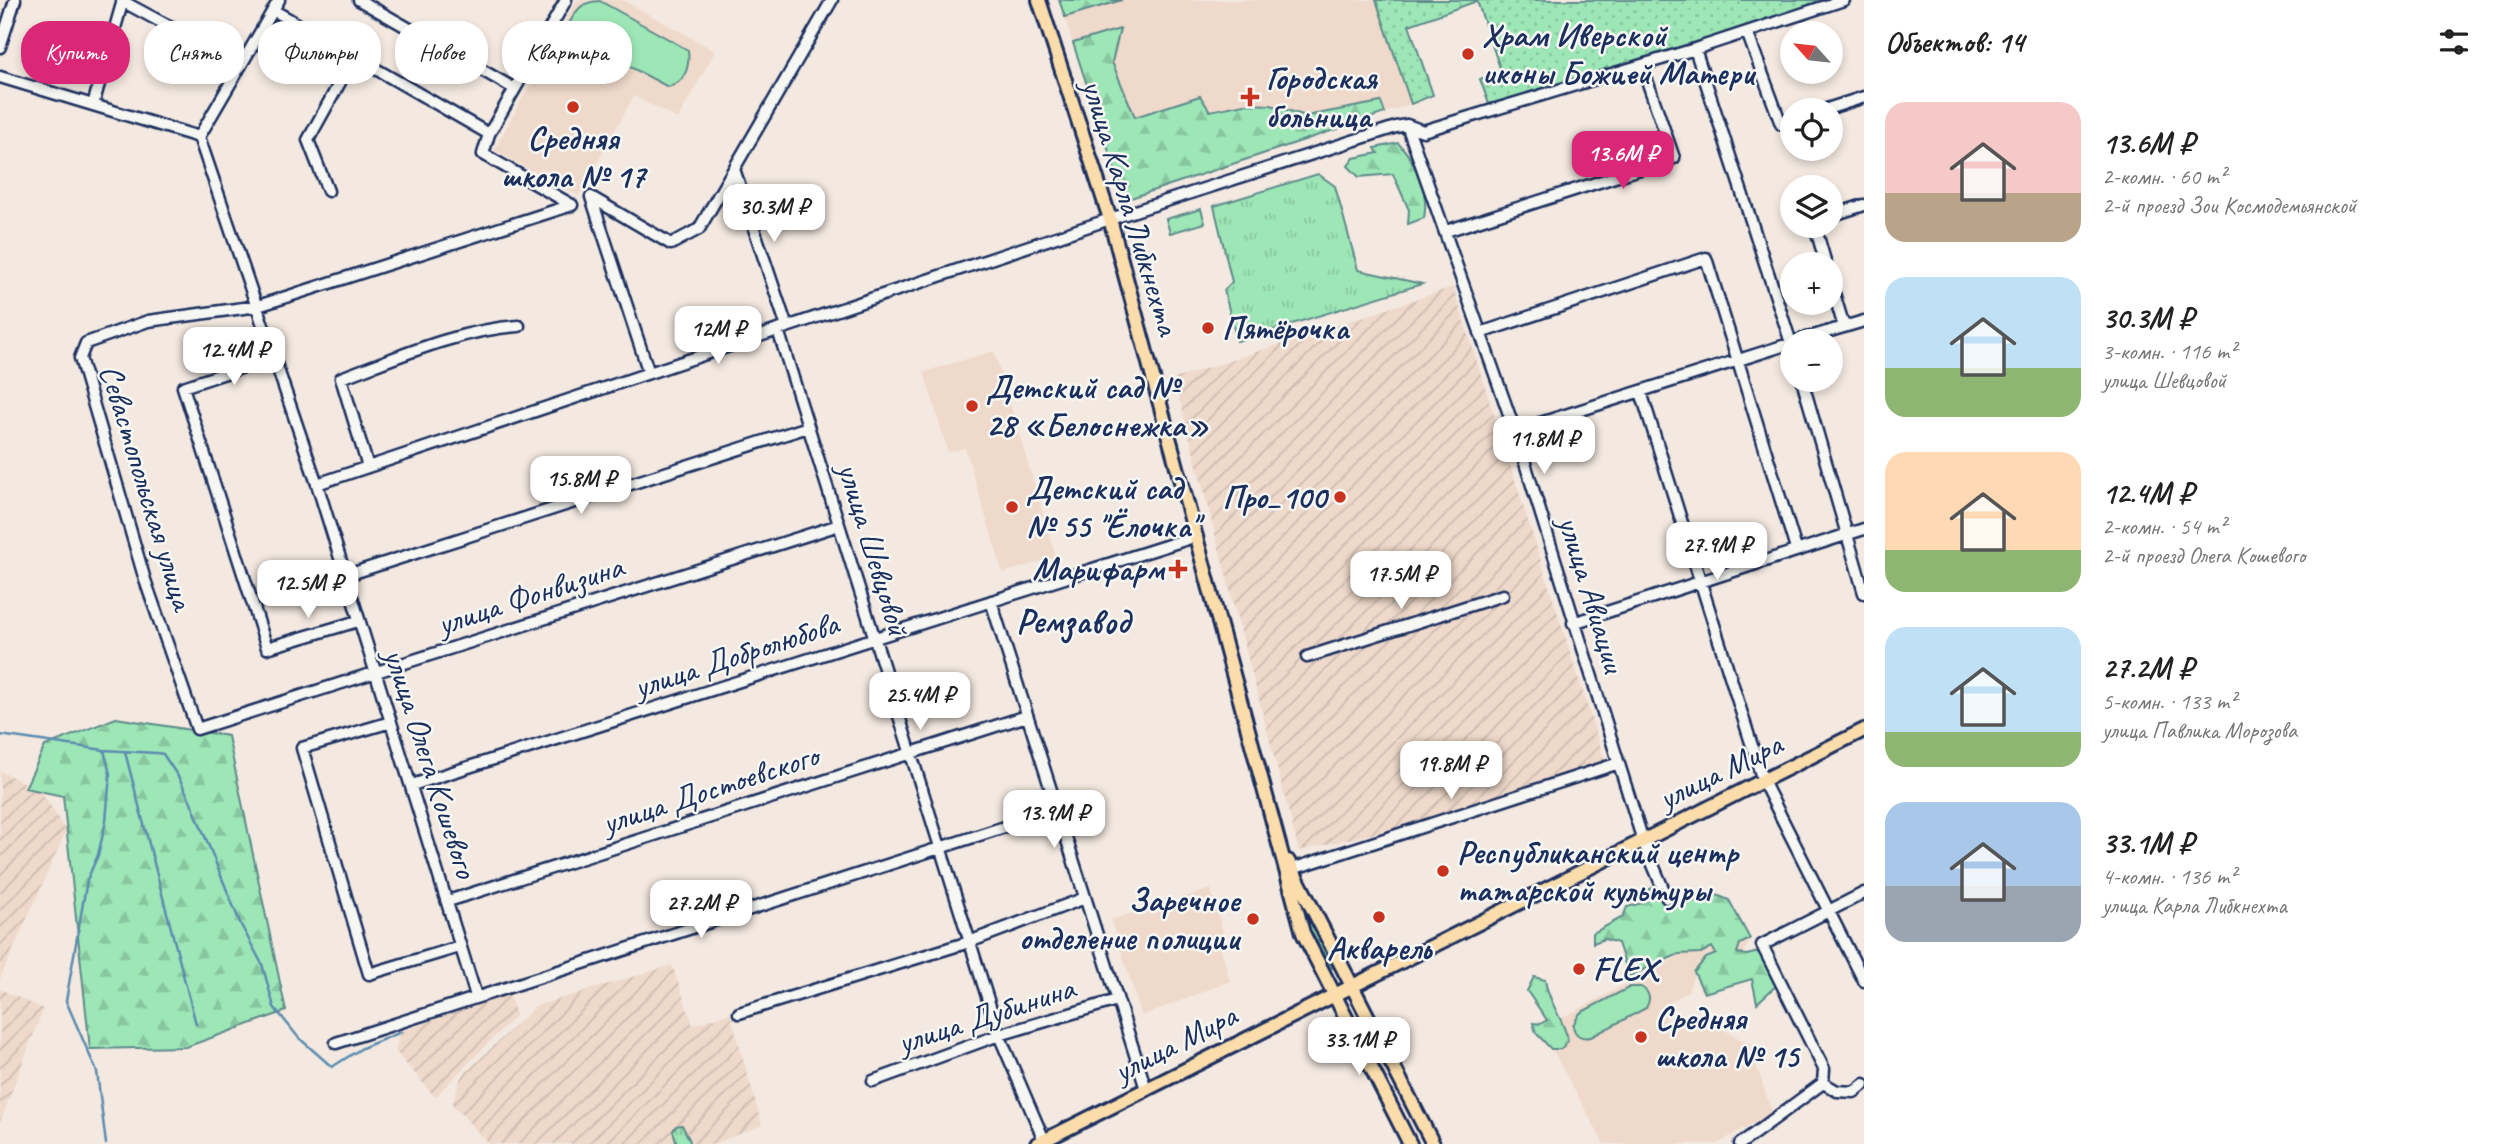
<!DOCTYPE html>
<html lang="ru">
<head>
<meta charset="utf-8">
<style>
  :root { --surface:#fff; --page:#f6f6f6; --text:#222; --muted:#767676; --accent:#db2777 }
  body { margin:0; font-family:Caveat,sans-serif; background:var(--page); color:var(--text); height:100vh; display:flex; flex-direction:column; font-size:26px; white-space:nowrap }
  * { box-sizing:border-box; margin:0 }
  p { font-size:23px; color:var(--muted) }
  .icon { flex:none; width:38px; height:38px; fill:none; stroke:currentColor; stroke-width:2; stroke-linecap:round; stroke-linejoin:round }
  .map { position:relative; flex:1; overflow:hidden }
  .sheet { display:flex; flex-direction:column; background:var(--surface); width:630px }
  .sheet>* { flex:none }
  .banner { position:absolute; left:21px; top:21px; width:665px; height:63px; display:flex; gap:14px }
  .needle { width:46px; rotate:297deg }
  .buttons { position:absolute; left:1780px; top:21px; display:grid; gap:14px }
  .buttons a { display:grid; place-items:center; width:63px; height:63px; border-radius:50%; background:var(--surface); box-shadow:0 4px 10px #0003; font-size:35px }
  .price { position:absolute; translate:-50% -60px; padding:0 16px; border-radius:14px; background:#fff; color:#222; font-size:23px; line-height:46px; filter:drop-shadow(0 2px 4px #0008) }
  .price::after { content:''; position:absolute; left:50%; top:42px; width:21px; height:16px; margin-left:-10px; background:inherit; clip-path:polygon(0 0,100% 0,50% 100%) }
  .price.current { background:var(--accent); color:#fff }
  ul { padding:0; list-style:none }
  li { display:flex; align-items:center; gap:21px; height:175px; padding:0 21px }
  li span { display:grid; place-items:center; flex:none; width:196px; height:140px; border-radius:21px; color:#555 }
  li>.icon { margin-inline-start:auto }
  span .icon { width:84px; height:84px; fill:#fffc; stroke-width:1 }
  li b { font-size:30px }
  h2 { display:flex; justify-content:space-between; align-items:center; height:84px; padding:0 21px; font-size:30px }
  .pill { padding:0 24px; border-radius:28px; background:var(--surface); box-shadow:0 4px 10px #0003; font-size:24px; line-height:63px }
  .pill.current { background:var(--accent); color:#fff }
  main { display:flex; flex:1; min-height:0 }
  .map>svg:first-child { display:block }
</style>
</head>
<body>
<main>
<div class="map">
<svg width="1864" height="1144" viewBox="0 0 1864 1144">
  <defs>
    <pattern id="industrial-furrows" width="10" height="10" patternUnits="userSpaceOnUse" patternTransform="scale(1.75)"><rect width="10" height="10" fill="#efd9ca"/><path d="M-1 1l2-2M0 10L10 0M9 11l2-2" fill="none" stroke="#ccbbb0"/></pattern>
    <pattern id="grass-tufts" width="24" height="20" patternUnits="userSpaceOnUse" patternTransform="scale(1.75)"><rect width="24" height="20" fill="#9de6b6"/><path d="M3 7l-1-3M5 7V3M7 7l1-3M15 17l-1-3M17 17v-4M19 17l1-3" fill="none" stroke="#87c69f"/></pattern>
    <pattern id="forest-firs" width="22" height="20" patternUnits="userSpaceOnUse" patternTransform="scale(1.75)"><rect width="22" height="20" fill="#9de6b6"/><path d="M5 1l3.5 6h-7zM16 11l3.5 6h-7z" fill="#87c69f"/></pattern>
    <pattern id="park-dots" width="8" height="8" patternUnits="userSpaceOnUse" patternTransform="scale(1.75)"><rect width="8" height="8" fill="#9de6b6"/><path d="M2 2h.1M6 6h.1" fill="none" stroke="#87c69f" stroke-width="1.8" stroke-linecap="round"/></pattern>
  </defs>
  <rect width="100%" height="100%" fill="#f3e9e0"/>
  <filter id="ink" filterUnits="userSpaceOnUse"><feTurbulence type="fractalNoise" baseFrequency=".0143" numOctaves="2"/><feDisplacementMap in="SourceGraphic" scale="14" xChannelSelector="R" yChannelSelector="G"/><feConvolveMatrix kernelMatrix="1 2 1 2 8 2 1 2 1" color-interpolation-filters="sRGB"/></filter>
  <g filter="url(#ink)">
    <path fill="#efd9ca" d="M577,0h46l92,51 -37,68 -44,-23 -55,100 -85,-46z
      M1059,0h317l35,104 -286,96z
      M994,351l62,206 -53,16 -38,-125 -17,4 -24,-80z
      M1211,889l15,54 -6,2 10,36 -88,35 -31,-96z
      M1740,924l9,18 -8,17 -46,13 -7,19 -26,17 8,18 6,4 6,-12 11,-6 56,32 23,68 -55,32h-113l-63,-115z"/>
    <path fill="url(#industrial-furrows)" d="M1453,287l152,474 -144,52 -162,38 -125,-472z
      M0,771l41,20 25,40 -66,148z
      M672,965l21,60 37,-12 32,112 -48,19h-225l-37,-40 9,-27 75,-71z
      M0,989l43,20 -43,113z
      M508,992l8,23 -81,82 -40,-46 6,-19z"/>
    <path fill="url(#grass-tufts)" stroke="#5c8a8a" stroke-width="2" d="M1318,174l17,12 23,84 64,14 -185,57 -13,-51 8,-8 -18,-76z
      M1301,905l34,61 -3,2 -27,-47z
      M682,1125l8,16 -1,3h-12l-4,-13 3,-5z"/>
    <path fill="url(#forest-firs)" stroke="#5c8a8a" stroke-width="2" d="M1059,0h63l-57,17z
      M1120,29l-8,33 23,55 65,-21 10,15 34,-7 27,1 35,11 75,-14 4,11 -260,87 -52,-157z
      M1398,143c19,19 31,49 26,75l-16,6 1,-14 -16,-36 -34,3 -11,-11 6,-8 24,-5 -3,-5z
      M116,718l112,18 58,275 -100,36 -96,2 -27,-253 -38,-8 20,-42z
      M1663,883l21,21 33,-9 12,5 21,39 -10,5 -3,9 10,2 16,-4 15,33 -21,19 -5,-24 -48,14 -10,-21 12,-14 10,-4 -4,-7 -11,6 -22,1 -49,22 -6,-3 2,-6 -8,-24 -14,-4 -11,4v-10l30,-16 4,-10 15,-4 2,-11z
      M1534,977l11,3c3,23 19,38 23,61l-7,8h-10l-15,-16 -3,-10 7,1 7,-4 -20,-29z"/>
    <path fill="url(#park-dots)" stroke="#5c8a8a" stroke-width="2" d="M1376,0h446l-126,45 -207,59 -9,-25 21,-8 -24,-70 -68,24 24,70 -22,9z"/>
    <path fill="#9de6b6" stroke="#5c8a8a" stroke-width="2" d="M600,1l88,49c2,17 -3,33 -20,37l-87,-46 -11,-19c8,-15 13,-20 30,-21z
      M1201,209l4,14 -35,10 -4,-14z
      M1630,987h11c9,5 10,13 5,21l-55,29c-10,2 -17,-2 -18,-12l7,-12z"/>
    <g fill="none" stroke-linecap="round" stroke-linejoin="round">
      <path stroke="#5b8bb0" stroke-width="2.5" d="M0,735l104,15 52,3
        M104,750l6,24 -4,47 -8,34 -11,25 -21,121 31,71 9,72
        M125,752l71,272
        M157,753l6,1 16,24 12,24 50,123 21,39 12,43 24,30 34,30 30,-19 39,-16"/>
      <g stroke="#1b2f5e" stroke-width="15">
        <path id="minor" d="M359,0l156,89
          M566,0l-77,134 -6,20 89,51
          M122,1l119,64
          M273,10l216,124
          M1747,32l34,92 11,-3
          M0,47l15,-47
          M1695,49l97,297
          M0,77l199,60 118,347 159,512
          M93,105l30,-105
          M1824,110l40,-13
          M1407,125l108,306 128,410 24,57
          M199,137l80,-137
          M734,169l53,158
          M328,191l-20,-51 46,-83
          M591,197l80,47 28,-15 133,-229
          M591,197l58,176
          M572,205l-314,101 -110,15 -62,22 -6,15 65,222 52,149 642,-204
          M1830,216l34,-11
          M1815,226l11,38
          M1446,231l228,-73 -32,-92
          M1830,280l14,47
          M778,330l221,705 45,105
          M1480,333l226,-75 90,291
          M1796,341l68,-20
          M274,357l-91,30 84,261 91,-27
          M1802,380l62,213
          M1641,392l122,389 101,200
          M1515,431l277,-88
          M368,467l-27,-89c57,-21 117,-48 178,-52
          M317,484l793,-265 286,-92 11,-2 16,6 43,-13 229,-69 149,-49
          M344,576l464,-149
          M991,601l155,488
          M1573,623l291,-94
          M1307,657l196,-62
          M391,722l-89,26 67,226 90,-27
          M412,785l785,-249
          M1292,869l327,-106
          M448,901l579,-185
          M739,1013l230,-71 116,-44
          M336,1043l721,-233
          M873,1081l126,-46 118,-35
          M1823,1083l1,-14 -62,-124 102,-52
          M1740,1144l83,-61 14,8 17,1 10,-8"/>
      </g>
      <g stroke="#1b2f5e" stroke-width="18">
        <path id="major" d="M1039,0l71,219 193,714 107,211
          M1288,861l145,283
          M1037,1144l827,-414"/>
      </g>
      <use href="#minor" stroke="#f6f6f2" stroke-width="10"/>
      <use href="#major" stroke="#faddab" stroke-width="12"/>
    </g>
  </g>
  <g fill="#c8321e" stroke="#f6f6f2" stroke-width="2.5">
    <circle cx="1468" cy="54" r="7"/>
    <path d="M1246.5 86.5h7v7h7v7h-7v7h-7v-7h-7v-7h7z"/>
    <circle cx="573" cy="107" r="7"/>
    <circle cx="1208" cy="328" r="7"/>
    <circle cx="972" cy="406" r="7"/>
    <circle cx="1340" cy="497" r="7"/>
    <circle cx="1012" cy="507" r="7"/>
    <path d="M1174.5 558.5h7v7h7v7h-7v7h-7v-7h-7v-7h7z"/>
    <circle cx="1443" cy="871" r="7"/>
    <circle cx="1379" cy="917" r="7"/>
    <circle cx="1253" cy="919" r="7"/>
    <circle cx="1579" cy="969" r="7"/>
    <circle cx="1641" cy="1037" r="7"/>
  </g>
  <g text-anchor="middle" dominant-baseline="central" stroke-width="5" stroke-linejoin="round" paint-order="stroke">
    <g font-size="33" font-weight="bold" fill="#1b2f5e" stroke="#f6f6f2" text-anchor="start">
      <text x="1482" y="35">Храм Иверской<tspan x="1482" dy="38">иконы Божией Матери</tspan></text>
      <text x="1266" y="78">Городская<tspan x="1266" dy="38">больница</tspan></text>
      <text x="573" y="138" text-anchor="middle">Средняя<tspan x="573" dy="38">школа № 17</tspan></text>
      <text x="1222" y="328">Пятёрочка</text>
      <text x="986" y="387">Детский сад №<tspan x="986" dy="38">28 «Белоснежка»</tspan></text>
      <text x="1026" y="488">Детский сад<tspan x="1026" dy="38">№ 55 "Ёлочка"</tspan></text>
      <text x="1326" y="497" text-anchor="end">Про_100</text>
      <text x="1164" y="569" text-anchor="end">Марифарм</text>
      <text x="1457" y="852">Республиканский центр<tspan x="1457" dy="38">татарской культуры</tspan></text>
      <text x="1239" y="900" text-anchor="end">Заречное<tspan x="1239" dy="38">отделение полиции</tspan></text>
      <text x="1379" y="948" text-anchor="middle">Акварель</text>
      <text x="1593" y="969">FLEX</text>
      <text x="1655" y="1018">Средняя<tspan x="1655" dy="38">школа № 15</tspan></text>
    </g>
    <g font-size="33" fill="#1b2f5e" stroke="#f6f6f2">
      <text transform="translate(1131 207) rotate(73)">улица Карла Либкнехта</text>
      <text transform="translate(147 487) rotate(73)">Севастопольская улица</text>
      <text transform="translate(874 549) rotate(73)">улица Шевцовой</text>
      <text transform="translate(1592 594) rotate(73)">улица Авиации</text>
      <text transform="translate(530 595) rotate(-18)">улица Фонвизина</text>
      <text transform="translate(736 655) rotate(-18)">улица Добролюбова</text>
      <text transform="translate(431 763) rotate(72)">улица Олега Кошевого</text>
      <text transform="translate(1720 771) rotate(-26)">улица Мира</text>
      <text transform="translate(710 789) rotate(-18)">улица Достоевского</text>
      <text transform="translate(986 1015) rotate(-18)">улица Дубинина</text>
      <text transform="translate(1175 1043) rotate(-27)">улица Мира</text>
    </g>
    <g font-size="35" font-weight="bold" fill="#1b2f5e" stroke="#f6f6f2">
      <text x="1073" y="621">Ремзавод</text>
    </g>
  </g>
</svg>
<div class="buttons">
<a><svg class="needle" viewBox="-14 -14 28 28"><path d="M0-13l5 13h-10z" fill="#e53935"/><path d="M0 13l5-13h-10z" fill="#767676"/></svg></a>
<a><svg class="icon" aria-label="locate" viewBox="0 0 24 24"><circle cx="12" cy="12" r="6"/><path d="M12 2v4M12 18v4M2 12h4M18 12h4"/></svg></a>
<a><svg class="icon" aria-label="layers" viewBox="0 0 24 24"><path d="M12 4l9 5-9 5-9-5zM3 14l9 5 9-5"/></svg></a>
<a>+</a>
<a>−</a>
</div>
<b class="price current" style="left:1623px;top:191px">13.6M ₽</b>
<b class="price" style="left:774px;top:244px">30.3M ₽</b>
<b class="price" style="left:718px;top:366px">12M ₽</b>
<b class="price" style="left:234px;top:387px">12.4M ₽</b>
<b class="price" style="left:1544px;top:476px">11.8M ₽</b>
<b class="price" style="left:581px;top:516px">15.8M ₽</b>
<b class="price" style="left:1717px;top:582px">27.9M ₽</b>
<b class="price" style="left:1401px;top:611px">17.5M ₽</b>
<b class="price" style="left:308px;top:620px">12.5M ₽</b>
<b class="price" style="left:920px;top:732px">25.4M ₽</b>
<b class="price" style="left:1451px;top:801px">19.8M ₽</b>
<b class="price" style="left:1054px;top:850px">13.9M ₽</b>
<b class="price" style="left:701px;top:940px">27.2M ₽</b>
<b class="price" style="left:1359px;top:1077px">33.1M ₽</b>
<div class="banner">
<a class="pill current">Купить</a>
<a class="pill">Снять</a>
<a class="pill">Фильтры</a>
<a class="pill">Новое</a>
<a class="pill">Квартира</a>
</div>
</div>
<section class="sheet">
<h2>Объектов: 14<svg class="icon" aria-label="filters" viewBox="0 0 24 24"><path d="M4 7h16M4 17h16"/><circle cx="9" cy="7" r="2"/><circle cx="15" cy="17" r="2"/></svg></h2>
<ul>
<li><span style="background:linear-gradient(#f6c9c9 65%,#b9a48a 0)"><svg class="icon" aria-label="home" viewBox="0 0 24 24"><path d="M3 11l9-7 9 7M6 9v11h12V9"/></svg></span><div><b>13.6M ₽</b><p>2-комн. · 60 m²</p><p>2-й проезд Зои Космодемьянской</p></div></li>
<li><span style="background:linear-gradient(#bfe0f5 65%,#8fb573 0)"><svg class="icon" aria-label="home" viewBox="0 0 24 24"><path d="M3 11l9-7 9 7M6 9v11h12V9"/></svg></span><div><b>30.3M ₽</b><p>3-комн. · 116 m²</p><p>улица Шевцовой</p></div></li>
<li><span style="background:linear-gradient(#ffd9b3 70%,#8fb573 0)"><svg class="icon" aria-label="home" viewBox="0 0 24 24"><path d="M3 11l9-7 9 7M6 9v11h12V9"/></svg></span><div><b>12.4M ₽</b><p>2-комн. · 54 m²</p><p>2-й проезд Олега Кошевого</p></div></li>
<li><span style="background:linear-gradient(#bfe0f5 75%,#8fb573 0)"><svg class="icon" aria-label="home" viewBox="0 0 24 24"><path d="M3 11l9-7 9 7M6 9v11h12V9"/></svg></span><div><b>27.2M ₽</b><p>5-комн. · 133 m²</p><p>улица Павлика Морозова</p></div></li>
<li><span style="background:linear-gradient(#a9c7e8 60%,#9aa5b1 0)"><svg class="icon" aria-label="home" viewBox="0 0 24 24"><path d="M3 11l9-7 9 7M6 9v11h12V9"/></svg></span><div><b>33.1M ₽</b><p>4-комн. · 136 m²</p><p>улица Карла Либкнехта</p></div></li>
</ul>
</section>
</main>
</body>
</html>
